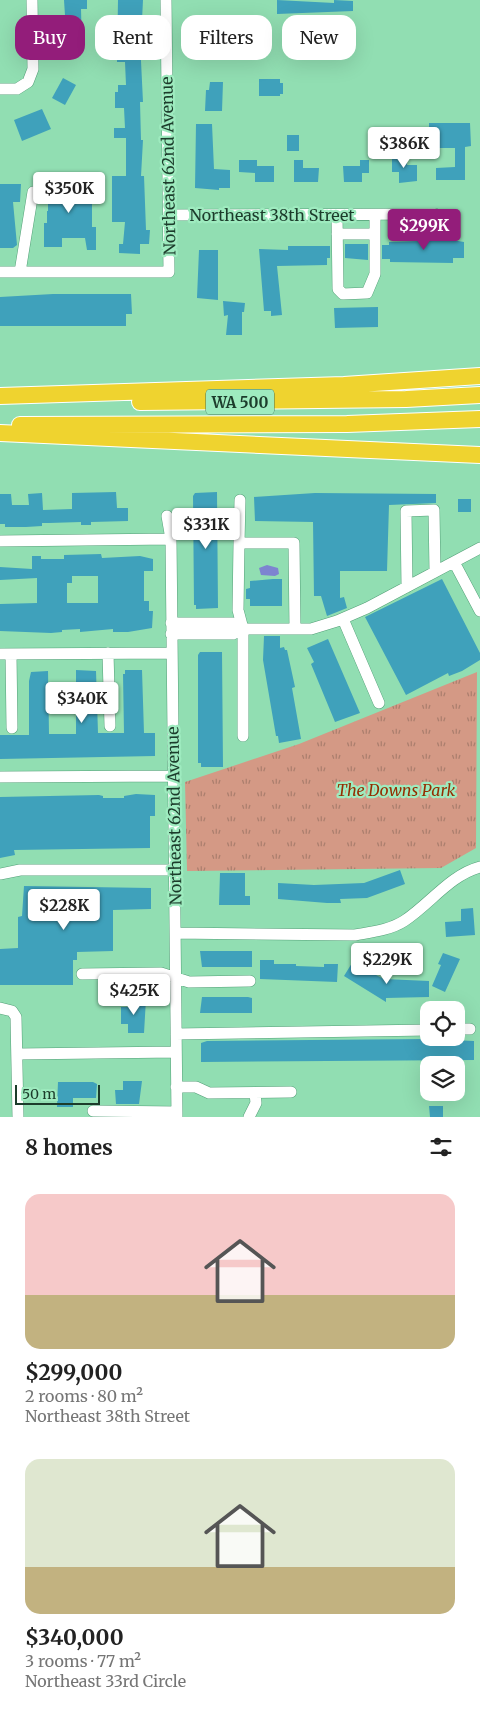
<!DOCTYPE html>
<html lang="en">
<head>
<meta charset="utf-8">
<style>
  :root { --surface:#fff; --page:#f6f6f6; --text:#222; --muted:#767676; --accent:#931d7a }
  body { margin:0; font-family:Merriweather,serif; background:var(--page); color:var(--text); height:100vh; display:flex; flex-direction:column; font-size:19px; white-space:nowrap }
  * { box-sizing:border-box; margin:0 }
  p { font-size:16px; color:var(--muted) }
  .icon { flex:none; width:28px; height:28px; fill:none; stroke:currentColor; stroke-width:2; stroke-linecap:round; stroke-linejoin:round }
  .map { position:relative; height:1117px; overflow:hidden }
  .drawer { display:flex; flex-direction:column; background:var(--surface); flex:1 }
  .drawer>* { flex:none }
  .guide { position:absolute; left:15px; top:15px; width:450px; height:45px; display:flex; gap:10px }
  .tools { position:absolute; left:420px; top:1001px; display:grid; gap:10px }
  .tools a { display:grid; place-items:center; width:45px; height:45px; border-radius:10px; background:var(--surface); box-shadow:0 5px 20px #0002; font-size:25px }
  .scale { position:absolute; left:15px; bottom:12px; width:85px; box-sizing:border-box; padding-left:5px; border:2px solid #1c3c2b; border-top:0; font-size:14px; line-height:18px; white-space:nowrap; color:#1c3c2b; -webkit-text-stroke:4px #9eebbf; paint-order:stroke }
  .price { position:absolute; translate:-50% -42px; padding:0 11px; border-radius:5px; background:#fff; color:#222; font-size:16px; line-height:32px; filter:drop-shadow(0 1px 2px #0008) }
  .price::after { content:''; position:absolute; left:50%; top:30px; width:15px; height:11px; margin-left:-8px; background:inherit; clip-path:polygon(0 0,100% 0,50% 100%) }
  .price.selected { background:var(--accent); color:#fff }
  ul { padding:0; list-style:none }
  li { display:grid; align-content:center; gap:10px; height:265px; padding:0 25px }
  li span { display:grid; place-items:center; height:155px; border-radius:15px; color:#555 }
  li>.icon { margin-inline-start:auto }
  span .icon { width:90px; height:90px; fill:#fffc; stroke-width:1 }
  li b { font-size:21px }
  h2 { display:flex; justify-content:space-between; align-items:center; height:60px; padding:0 25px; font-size:21px }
  .pill { padding:0 18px; border-radius:15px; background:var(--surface); box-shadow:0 5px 20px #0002; font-size:18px; line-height:45px }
  .pill.selected { background:var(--accent); color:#fff }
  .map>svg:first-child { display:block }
</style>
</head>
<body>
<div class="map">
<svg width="480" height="1117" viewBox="0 0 480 1117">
  <defs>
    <pattern id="park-tufts" width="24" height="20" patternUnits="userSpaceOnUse" patternTransform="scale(1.25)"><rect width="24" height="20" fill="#d49985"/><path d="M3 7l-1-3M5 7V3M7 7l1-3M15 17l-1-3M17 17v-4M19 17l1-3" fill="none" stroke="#ab7e6d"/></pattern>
  </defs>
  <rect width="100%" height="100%" fill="#91deb2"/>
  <path fill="url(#park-tufts)" d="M477,672l-1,176 -35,20 -254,3 -2,-89 114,-38z"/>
  <path fill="#7d84d0" d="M267,565l11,3 1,6 -4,2 -14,-1 -2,-7z"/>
  <path fill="#3fa1bb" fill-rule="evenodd" d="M64,0h23v9h-6l1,39h-18l-1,-17h3z
    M118,0h25l-1,20h-3l4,82h-3l1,38h2l-2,36h3l2,54h4l-1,14h-9v10l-21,-1v-9h4l2,-22h-13v-46h14v-38h-12v-10h11l-1,-20h-9v-16h3v-7h8l-1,-23h-8z
    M277,0l57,3v-3l19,1v10l-76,3z
    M243,16v2h12v14h4v12h-6v10h-15v-24h-10l-1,-13z
    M63,78l13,7 -11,20 -13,-7z
    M259,79h21v4h3v11h-3v2h-21z
    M210,82h13l-1,29h-17l1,-21h3z
    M42,109l9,20 -29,12 -8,-21z
    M429,123h41l1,23 -6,1v33h-29v-12l19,-1v-19h-26z
    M196,124h16l2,45 16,1v18h-11v2l-24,-2z
    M287,135h12v16h-12z
    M392,154h15v11h10v16l-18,2v-11h-7z
    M239,160h18v6h17v16h-19v-9l-16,-1z
    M294,160h9v8h16l-1,14h-24z
    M360,160h9v13h-7v9h-18l-1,-16h17z
    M48,179h36l1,20h7v28h4v23h-9l-2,-12h-23v9h-18v-24h3v-12h1z
    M0,184h21l-1,18h-7l4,43 -4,3h-13z
    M452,240l12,2v16h-11v5l-63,-1v-3h-8v-14h7v-3z
    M345,244h23v16l-23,-2z
    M288,246h42v12h-3v7l-50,1 5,49 -11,1v-5h-7l-5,-62 29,1z
    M199,250h19v50l-21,-2z
    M53,294h78l1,20h-6v12h-126v-29z
    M223,301l22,2 -1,9h-2v23h-16l2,-20 -4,1z
    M378,307v20l-43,1 -1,-20z
    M116,492l1,16h11v13l-37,1v3h-10v-3l-32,1h-7v3l-16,1h-21v-3h-5v-30h11l1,11h17l-1,-11 14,-1 1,17 29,-1v-16z
    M217,492l1,116 -22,1v-4h-2l-1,-109 2,-3z
    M315,493l121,1v9l-47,2 -2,66h-47v27l4,-1 3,11 -20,8 -6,-20h-7l-1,-74 -58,-1 -1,-24z
    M458,499h13v13h-13z
    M101,554l1,4 38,-2 13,3v12h-9v30h5v10h4l-1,17 -24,4h-15v-3l-33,3v-3l-18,1v2l-11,1 -51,-2v-27l37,-1v-25l-37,2v-13l32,2v-13h9v3h23v-4zM72,576h26v27h-31v-20h5z
    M273,579h9v27h-32v-7h-4v-10l4,-1v-7z
    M442,579l38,74v7l-18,11 -13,5 -1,-3 -42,22 -41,-78z
    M264,636h16v12l4,-1 1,3h2l8,37 -3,1 9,51 -22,4 -1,-7h-2l-13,-76z
    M328,639l32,74 -25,9 -24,-58 3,-2 -7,-14z
    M200,652h22l1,115h-22v-4h-3v-108z
    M76,670l20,1 2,62h26l-1,-59h2v-4h17l2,63h11v23l-155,3v-24h29v-54l2,-9 17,-1 1,63h27z
    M136,794l19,1v21h-5v32l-136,2 1,5 -15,3v-61l99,-2 4,1v2h21v-2z
    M400,870l5,14 -38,14 -27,1 1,4h-14l-49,-4v-16l36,2 50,-2z
    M220,873h25v23h5v9h-31z
    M24,886l127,2v21l-38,1v41l-36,1v8h-4v25h-73v-36l18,-1v-31l4,-1z
    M473,908l2,27 -29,2 -1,-15 16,-1v-12z
    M200,951h52v16h-50z
    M443,953l17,6 -15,33 -13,-6 9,-21 -3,-1z
    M260,960h14v4h22v2l28,1v-3h14l-1,18 -77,-3z
    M352,963l32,16 45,2v16l-43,1v4l-42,-26z
    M202,997h46l4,1v15h-52z
    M127,999h19l-2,34h-16v-9h-7v-17h7z
    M428,1039l46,2v19l-273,2v-19l6,-2z
    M123,1081h19l-3,23h-23l-1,-14h8z
    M58,1082h35l4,2 -1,14h-23v9h-16z
    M429,1106h14v11h-13z"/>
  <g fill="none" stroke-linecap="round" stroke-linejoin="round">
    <g stroke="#539f77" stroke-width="12">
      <path id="minor" d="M0,89h17l11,-7 5,-13 -1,-69
        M169,215l266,-1
        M337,215l1,74 5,5 24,-1 8,-19v-59
        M337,234h38
        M0,272h169l-3,-272
        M20,272l13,-80
        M167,516l4,23 6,578
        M0,541l171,-2
        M239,543l1,-43
        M454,562l26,49
        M407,587l-1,-76 28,-1 1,62
        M343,619l36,84
        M171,623h62l10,6
        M171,634h62l10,-5h68l26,-8 30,-13 113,-60
        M108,653l2,73
        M0,654l172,-1
        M11,654l1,74
        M243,736v-107l-5,-19 1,-67h55l1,86
        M0,777l173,-1
        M0,874l20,-4h154
        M175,933l180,2c16,-3 35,-5 49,-14 26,-17 46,-46 76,-54
        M82,974l79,-1 28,9 61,-1
        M0,1008l12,3 4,6 2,100
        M456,1029h14
        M176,1034l253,-4
        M18,1054l158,-2
        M176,1087h20l13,6 82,-1
        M93,1111l84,1
        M249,1117l7,-14 -1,-10"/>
    </g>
    <g stroke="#fff" stroke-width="18">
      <path id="highway" d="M0,396l344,-11 136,-9
        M140,402l266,-3 74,-4
        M20,425l327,-1 133,-5
        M0,433l480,22"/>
    </g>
    <use href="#minor" stroke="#fff" stroke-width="11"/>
    <use href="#highway" stroke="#efd32f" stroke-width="16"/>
  </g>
  <g text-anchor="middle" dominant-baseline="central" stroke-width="4.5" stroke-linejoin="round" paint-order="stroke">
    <rect fill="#9eebbf" stroke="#437057" stroke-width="1" x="206" y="389.5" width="68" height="25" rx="4"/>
    <g font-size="15" font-weight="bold" fill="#1c3c2b">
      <text x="240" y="402">WA 500</text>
    </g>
    <g font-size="16" fill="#1c3c2b" stroke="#9eebbf">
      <text transform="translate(168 166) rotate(-91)">Northeast 62nd Avenue</text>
      <text x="272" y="215">Northeast 38th Street</text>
      <text transform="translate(174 816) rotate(-91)">Northeast 62nd Avenue</text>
    </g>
    <g font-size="16" font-style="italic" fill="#942e02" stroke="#9eebbf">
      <text x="396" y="790">The Downs Park</text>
    </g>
  </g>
</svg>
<div class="tools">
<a><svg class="icon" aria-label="locate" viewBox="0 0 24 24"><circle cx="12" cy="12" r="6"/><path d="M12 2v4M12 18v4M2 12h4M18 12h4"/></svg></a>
<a><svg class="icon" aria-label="layers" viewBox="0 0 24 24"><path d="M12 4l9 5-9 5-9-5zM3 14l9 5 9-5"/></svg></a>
</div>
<div class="scale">50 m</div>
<b class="price" style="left:404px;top:169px">$386K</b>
<b class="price" style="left:69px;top:214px">$350K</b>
<b class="price selected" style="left:424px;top:251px">$299K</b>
<b class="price" style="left:206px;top:550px">$331K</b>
<b class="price" style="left:82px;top:724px">$340K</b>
<b class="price" style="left:64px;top:931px">$228K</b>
<b class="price" style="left:387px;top:985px">$229K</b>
<b class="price" style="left:134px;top:1016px">$425K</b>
<div class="guide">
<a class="pill selected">Buy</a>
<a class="pill">Rent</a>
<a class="pill">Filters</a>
<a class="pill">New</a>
</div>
</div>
<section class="drawer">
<h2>8 homes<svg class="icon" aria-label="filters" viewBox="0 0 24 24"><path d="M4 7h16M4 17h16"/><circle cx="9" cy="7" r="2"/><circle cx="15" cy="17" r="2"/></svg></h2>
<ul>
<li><span style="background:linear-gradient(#f6c9c9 65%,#c2b280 0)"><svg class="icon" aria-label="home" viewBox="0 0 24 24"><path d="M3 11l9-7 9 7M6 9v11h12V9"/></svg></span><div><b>$299,000</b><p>2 rooms · 80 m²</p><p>Northeast 38th Street</p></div></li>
<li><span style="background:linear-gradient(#dfe7d0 70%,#c2b280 0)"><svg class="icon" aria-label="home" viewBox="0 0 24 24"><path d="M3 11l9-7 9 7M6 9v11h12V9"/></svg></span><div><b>$340,000</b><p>3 rooms · 77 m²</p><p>Northeast 33rd Circle</p></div></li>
</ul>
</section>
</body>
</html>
